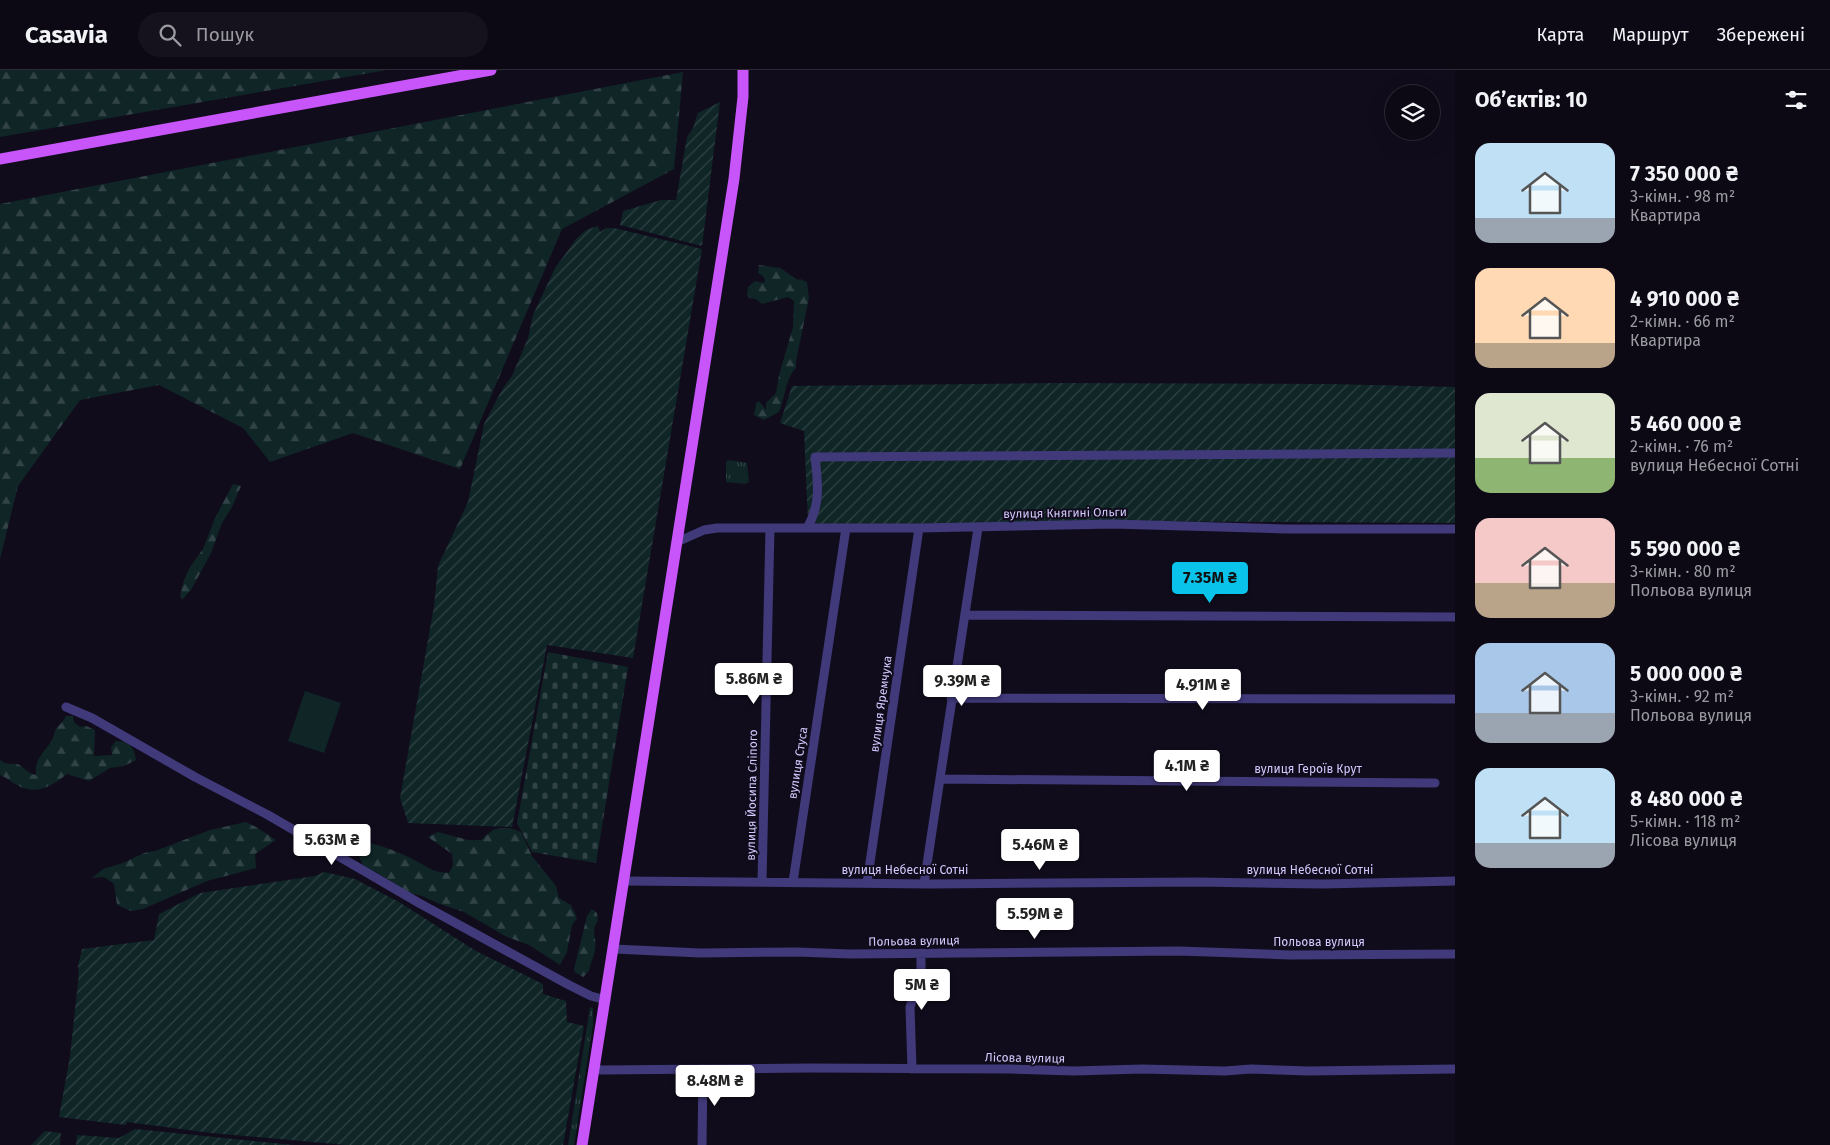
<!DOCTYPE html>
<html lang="uk">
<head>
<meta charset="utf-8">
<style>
  :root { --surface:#0c0915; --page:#15121e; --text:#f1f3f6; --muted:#9a9aa0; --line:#2c2a34; --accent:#09c3ea }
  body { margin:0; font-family:"Fira Sans",sans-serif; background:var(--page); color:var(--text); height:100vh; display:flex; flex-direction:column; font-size:19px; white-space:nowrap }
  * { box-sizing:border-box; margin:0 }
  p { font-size:16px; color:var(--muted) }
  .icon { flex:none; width:28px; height:28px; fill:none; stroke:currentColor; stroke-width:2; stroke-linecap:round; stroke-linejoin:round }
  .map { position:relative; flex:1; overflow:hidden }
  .side { display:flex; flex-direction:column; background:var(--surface); width:375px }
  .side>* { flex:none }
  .tools { position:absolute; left:1385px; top:15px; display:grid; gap:10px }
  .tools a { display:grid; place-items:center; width:55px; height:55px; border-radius:50%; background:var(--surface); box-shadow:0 5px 20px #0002,0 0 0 1px var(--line); font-size:25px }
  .price { position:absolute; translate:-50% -42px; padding:0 11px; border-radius:5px; background:#fff; color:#222; font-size:16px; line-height:32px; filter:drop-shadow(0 1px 2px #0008) }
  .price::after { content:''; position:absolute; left:50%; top:30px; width:15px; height:11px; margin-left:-8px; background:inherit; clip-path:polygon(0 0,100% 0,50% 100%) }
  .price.on { background:var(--accent); color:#111 }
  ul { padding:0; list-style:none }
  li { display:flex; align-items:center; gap:15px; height:125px; padding:0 20px }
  li span { display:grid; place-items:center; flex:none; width:140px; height:100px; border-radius:15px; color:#555 }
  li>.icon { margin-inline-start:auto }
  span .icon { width:60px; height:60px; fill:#fffc; stroke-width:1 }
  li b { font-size:21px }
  h2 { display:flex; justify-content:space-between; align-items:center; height:60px; padding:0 20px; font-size:21px }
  header { display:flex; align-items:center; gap:30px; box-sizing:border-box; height:70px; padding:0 25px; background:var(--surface); border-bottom:1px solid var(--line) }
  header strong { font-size:24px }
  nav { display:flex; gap:28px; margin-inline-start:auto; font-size:18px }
  .search { width:350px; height:45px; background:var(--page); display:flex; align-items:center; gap:12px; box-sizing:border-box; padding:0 18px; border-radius:28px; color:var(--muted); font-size:19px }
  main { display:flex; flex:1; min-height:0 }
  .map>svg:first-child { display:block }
</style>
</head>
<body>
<header>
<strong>Casavia</strong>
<div class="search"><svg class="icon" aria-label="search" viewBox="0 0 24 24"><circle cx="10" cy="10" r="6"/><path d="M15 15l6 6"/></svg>Пошук</div>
<nav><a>Карта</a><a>Маршрут</a><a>Збережені</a></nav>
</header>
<main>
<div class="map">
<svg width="1455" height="1075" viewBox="0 0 1455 1075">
  <defs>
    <pattern id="grass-tufts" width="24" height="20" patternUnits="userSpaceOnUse" patternTransform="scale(1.25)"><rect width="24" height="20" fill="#0f2526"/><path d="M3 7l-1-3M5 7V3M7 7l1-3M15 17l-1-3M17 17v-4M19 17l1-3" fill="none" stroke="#314346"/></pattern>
    <pattern id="forest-firs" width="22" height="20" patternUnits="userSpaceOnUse" patternTransform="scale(1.25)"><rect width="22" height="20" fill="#0f2526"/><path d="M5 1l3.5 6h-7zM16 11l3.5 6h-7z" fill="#314346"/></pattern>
    <pattern id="cemetery-stones" width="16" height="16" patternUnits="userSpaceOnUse" patternTransform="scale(1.25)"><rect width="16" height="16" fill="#0f2526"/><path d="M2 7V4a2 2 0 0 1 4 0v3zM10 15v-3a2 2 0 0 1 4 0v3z" fill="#314346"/></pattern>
    <pattern id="garden-furrows" width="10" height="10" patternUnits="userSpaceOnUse" patternTransform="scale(1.25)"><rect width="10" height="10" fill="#0f2526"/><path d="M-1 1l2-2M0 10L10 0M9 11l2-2" fill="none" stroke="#314346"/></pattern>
  </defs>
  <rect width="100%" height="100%" fill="#100c1c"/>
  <path fill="url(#grass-tufts)" d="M730,390l17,3 2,19 -4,2 -19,-2v-21z
    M590,937l3,1v17l-19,120h-6z"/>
  <path fill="url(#forest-firs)" d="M0,0h387l-387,67z
    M683,2l-9,97 -112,60 -102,240 -107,-36 -83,29 -27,-34 -84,-43 -79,15 -62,86 -18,73v-355z
    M759,195l21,3 18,12 2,-1 7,3 2,16 -13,63v7c-10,9 -11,30 -17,44l-15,8 -10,-5 2,-12 3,-2 7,9v-7l10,-10 3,-18 14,-48 1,-26 -6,-4 -26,7 -6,-5 -7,-1 -2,-3 1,-8 7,-6 9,2 1,-3 -2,-4 -5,-3z
    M233,414l8,2 -9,21 -10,16 -11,30 -20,37 -9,10 -2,-4 4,-16 6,-13 13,-18 12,-31z
    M66,646h7l1,6 6,5 6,-1 9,4 -1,26 18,-1 -1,-8 5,-6 12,1 6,9 2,9 -12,6 -14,2 -21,13 -22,-7c-15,12 -31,22 -50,11 -6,-3 -11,-8 -17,-10v-15c6,5 9,3 17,4 7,2 10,10 19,11 -2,-16 8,-22 16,-35 2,-3 2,-8 4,-11 4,-5 7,-7 10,-13z
    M246,752l10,5 20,13 -21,14 1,14 -49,13 -64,28 -12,2 -14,-6 -3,-21 -10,-7 -12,1 11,-9 20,-6 21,-10 11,-2 55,-21z
    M510,758l11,4 11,24 24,30 3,12 12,7 6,13 -5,7 -5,27 -7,13 -31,-20 -24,-9 -41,-24 -24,-8 -18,-8 -13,-3 -33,-21 -12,-5 -5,-10 10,-14c18,4 35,11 51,20 13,7 14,9 29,10l4,-8 -1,-11 -24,-17 10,-5 30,8h13l13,-11z
    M592,839l5,4 1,8c-8,10 -1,16 -3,27 0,8 -5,15 -6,23l-6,6 -8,-5 -1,-3 13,-53z"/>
  <path fill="url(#cemetery-stones)" d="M548,582l80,15 -32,196 -64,-11 -15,-29z"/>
  <path fill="url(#garden-furrows)" d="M720,32l-18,144 -82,-21 3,-14 38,-11h15l11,-63 6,-9 5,-15z
    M598,156l2,6 6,-4h8l88,21 -69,409 -86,-13 -35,182 -104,-4 -8,-25 34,-192 4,-40 30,-64 16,-78 19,-36 9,-12 16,-38 5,-23 22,-47 22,-30 9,-8z
    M1057,313l274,1 124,3v136l-387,-2 -254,5 -6,-3 -4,-92 -24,-8 12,-37z
    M324,802l31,7 44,23 77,49 67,33v10l23,7 1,21 17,4 -21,119h-217l-135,-12 -84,-11 -1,3 -67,-8 11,-61 9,-83 -1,-7 4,-17 72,-9 5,-26 41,-21 115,-17z
    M135,1059l158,16h-217l1,-10 42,3z
    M45,1061l16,2 -1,12h-29z"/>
  <path fill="#0f2526" d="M305,621l36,12 -17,50 -36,-12z"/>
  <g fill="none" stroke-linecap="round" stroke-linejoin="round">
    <path stroke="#40397a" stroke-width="9" d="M807,458c14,-23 11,-45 8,-71l640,-4
      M677,472l27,-12 13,-2h202l194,-4 172,5h170
      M965,545l490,2
      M951,628l504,1
      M66,637l26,11 103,59 73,38 151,88 150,82 22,11 15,4
      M940,709l495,4
      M624,811l306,3 268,-2 125,2 132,-3
      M762,812l8,-354
      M793,812l53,-354
      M867,813l52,-355
      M924,814l54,-356
      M614,879l86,4 97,-1 53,2 329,-3 111,4 165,-1
      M595,999l7,1 208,-2 200,1 64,2 68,-2 83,2 26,-2 58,2 146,-2
      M912,999l-2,-62 11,-32v-20
      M702,1075l1,-76"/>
    <path stroke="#c755f9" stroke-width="11" d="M0,89l491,-89
      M582,1075l152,-966 9,-82v-27"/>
  </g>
  <g text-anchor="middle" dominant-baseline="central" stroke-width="4" stroke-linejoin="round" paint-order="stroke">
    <g font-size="12" fill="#d3c9fd" stroke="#100c1c">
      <text transform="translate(1065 443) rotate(-1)">вулиця Княгині Ольги</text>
      <text transform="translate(881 634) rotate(-82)">вулиця Яремчука</text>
      <text transform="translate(798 693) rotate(-81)">вулиця Стуса</text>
      <text x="1308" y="699">вулиця Героїв Крут</text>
      <text transform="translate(752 725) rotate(-89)">вулиця Йосипа Сліпого</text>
      <text x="905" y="800">вулиця Небесної Сотні</text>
      <text x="1310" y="800">вулиця Небесної Сотні</text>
      <text transform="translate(914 871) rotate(-1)">Польова вулиця</text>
      <text x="1319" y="872">Польова вулиця</text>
      <text transform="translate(1025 988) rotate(1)">Лісова вулиця</text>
    </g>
  </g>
</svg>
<div class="tools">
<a><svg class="icon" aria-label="layers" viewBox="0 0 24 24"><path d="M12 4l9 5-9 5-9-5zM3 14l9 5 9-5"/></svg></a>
</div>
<b class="price on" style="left:1210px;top:534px">7.35M ₴</b>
<b class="price" style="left:754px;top:635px">5.86M ₴</b>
<b class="price" style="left:962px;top:637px">9.39M ₴</b>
<b class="price" style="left:1203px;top:641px">4.91M ₴</b>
<b class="price" style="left:1187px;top:722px">4.1M ₴</b>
<b class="price" style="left:332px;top:796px">5.63M ₴</b>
<b class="price" style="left:1040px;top:801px">5.46M ₴</b>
<b class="price" style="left:1035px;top:870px">5.59M ₴</b>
<b class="price" style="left:922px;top:941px">5M ₴</b>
<b class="price" style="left:715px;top:1037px">8.48M ₴</b>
</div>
<section class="side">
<h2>Об’єктів: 10<svg class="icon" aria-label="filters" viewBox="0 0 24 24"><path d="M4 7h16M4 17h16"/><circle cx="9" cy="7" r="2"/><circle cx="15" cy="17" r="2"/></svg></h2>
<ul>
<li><span style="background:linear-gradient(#bfe0f5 75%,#9aa5b1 0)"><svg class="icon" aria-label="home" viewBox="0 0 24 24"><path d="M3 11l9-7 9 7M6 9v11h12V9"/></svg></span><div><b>7 350 000 ₴</b><p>3-кімн. · 98 m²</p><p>Квартира</p></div></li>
<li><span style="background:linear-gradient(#ffd9b3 75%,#b9a48a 0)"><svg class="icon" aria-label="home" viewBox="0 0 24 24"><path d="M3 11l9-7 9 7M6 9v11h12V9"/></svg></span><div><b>4 910 000 ₴</b><p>2-кімн. · 66 m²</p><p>Квартира</p></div></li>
<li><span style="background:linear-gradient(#dfe7d0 65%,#8fb573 0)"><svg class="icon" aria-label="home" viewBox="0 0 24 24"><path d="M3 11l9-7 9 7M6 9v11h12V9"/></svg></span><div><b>5 460 000 ₴</b><p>2-кімн. · 76 m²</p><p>вулиця Небесної Сотні</p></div></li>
<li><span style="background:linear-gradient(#f6c9c9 65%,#b9a48a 0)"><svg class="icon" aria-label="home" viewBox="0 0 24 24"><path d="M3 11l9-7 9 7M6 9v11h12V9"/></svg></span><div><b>5 590 000 ₴</b><p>3-кімн. · 80 m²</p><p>Польова вулиця</p></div></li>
<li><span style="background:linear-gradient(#a9c7e8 70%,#9aa5b1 0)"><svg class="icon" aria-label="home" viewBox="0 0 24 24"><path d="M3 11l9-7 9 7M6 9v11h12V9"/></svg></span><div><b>5 000 000 ₴</b><p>3-кімн. · 92 m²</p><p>Польова вулиця</p></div></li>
<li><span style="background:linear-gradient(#bfe0f5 75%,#9aa5b1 0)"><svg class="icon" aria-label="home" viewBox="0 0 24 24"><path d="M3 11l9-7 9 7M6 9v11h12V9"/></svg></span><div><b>8 480 000 ₴</b><p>5-кімн. · 118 m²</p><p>Лісова вулиця</p></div></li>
</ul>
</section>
</main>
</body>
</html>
